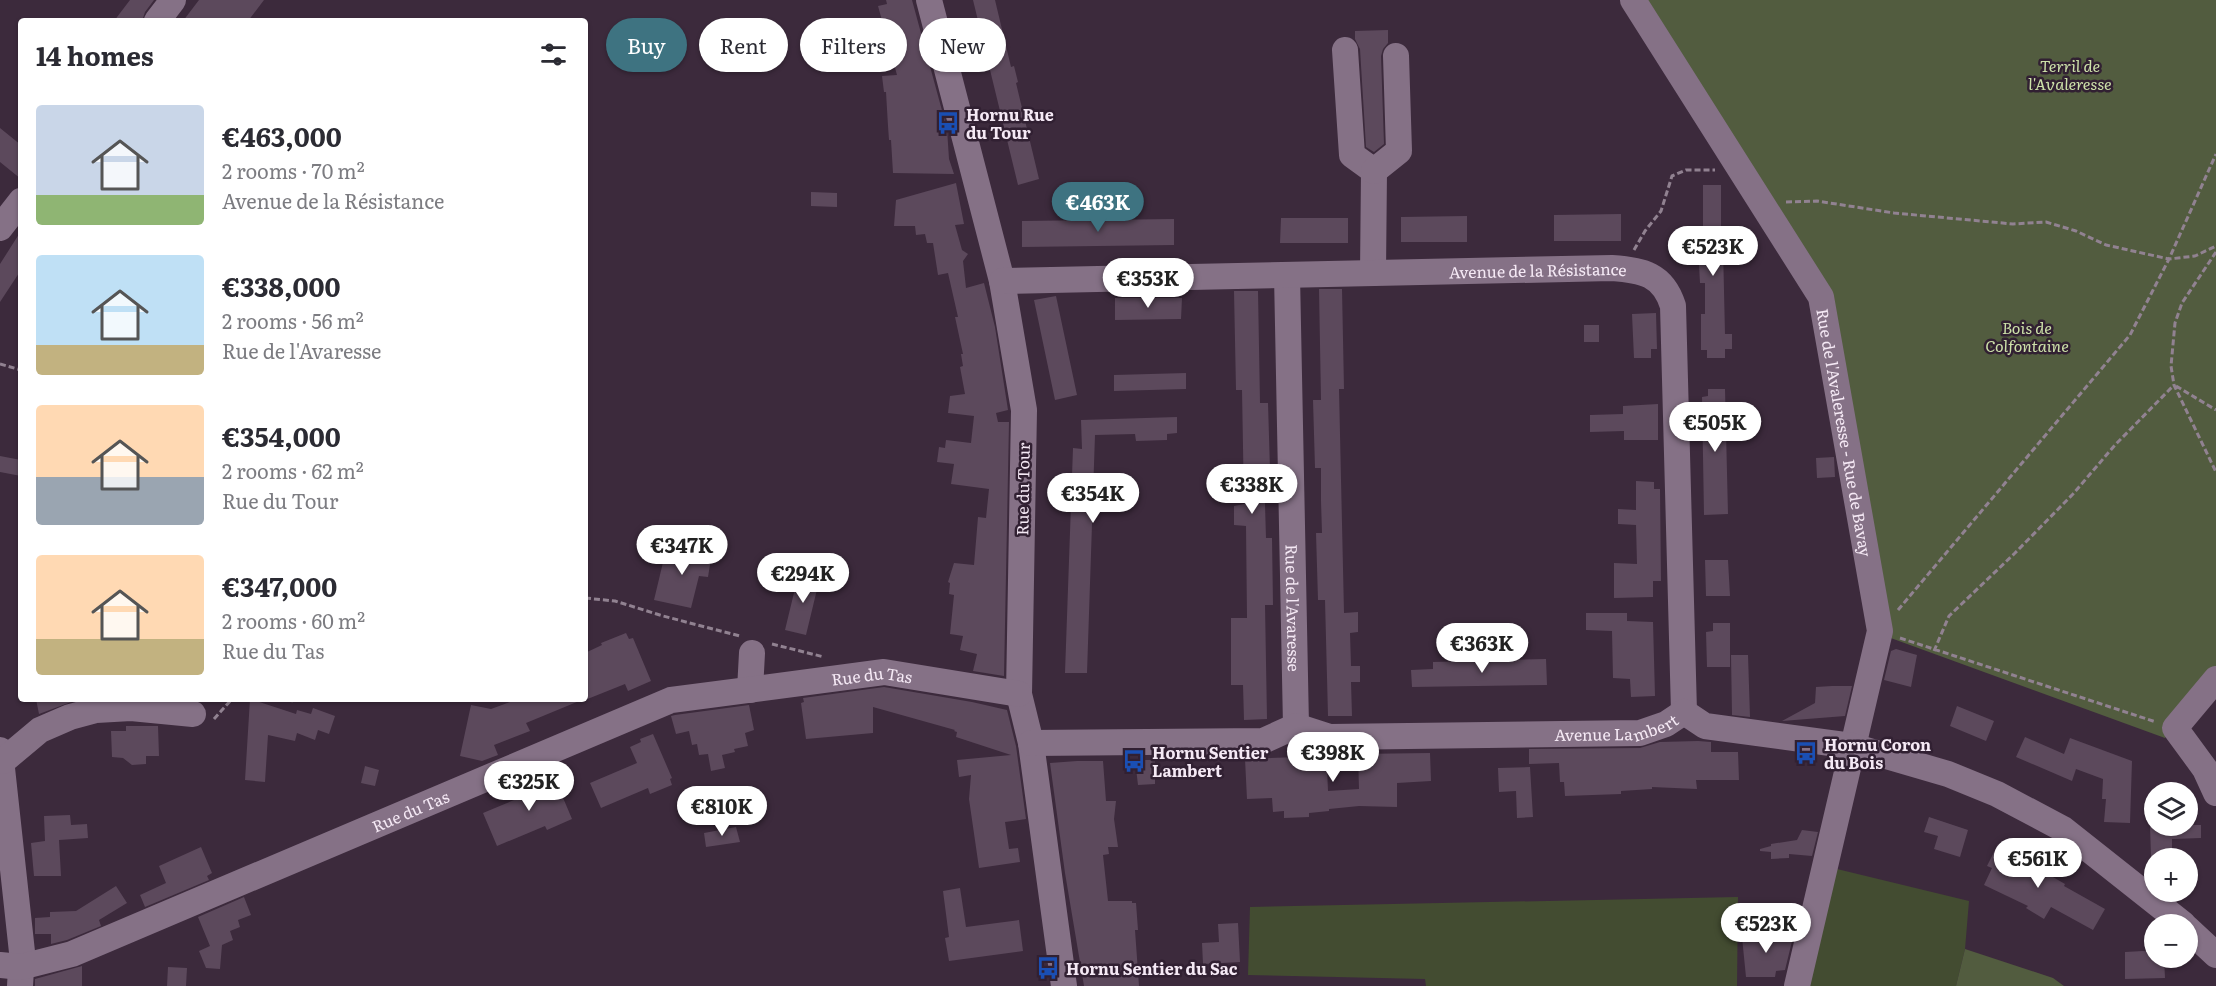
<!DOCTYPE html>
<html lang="en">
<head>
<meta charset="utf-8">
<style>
  :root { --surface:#fff; --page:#f2f2f3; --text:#2b2b33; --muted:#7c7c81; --accent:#3e7381 }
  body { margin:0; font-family:Literata,serif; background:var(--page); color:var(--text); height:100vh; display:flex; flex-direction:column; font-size:22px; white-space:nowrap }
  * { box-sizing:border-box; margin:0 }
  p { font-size:20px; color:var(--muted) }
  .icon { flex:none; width:33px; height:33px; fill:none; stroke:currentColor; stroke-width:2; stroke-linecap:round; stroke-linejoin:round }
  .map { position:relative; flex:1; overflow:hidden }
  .details { position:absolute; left:18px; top:18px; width:570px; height:684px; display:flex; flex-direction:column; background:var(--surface); border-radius:6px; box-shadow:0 2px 4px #0004 }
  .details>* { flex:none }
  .guide { position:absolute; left:606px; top:18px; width:570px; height:54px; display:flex; gap:12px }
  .tools { position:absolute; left:2144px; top:782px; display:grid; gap:12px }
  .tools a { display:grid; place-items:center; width:54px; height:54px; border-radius:50%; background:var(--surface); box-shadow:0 2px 4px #0004; font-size:30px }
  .price { position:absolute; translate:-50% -51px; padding:0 14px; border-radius:21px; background:#fff; color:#222; font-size:20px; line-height:39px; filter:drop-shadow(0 2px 3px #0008) }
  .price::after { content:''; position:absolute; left:50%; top:36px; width:18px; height:14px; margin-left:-9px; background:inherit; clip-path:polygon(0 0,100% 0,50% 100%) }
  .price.selected { background:var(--accent); color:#fff }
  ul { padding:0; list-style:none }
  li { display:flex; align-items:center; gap:18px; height:150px; padding:0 18px }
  li span { display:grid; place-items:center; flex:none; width:168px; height:120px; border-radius:6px; color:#555 }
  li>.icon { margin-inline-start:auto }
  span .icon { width:72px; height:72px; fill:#fffc; stroke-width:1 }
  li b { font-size:26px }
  h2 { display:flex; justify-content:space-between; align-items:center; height:72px; padding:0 18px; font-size:26px }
  .pill { padding:0 21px; border-radius:27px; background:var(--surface); box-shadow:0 2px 4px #0004; font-size:21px; line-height:54px }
  .pill.selected { background:var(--accent); color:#fff }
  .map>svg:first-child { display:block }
</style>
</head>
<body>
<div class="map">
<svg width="2216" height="986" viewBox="0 0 2216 986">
  <rect width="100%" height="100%" fill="#3c2a3c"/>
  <path fill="#434c31" d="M1837,869l132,32 -4,48 -9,37h-148z
    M1738,897l-1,89h-311l-1,-7 -177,-4 2,-68z"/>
  <path fill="#525c3f" d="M1646,0h570v677l-51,61 -288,-105 -46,-342z
    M1965,949l88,29 11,8h-108z"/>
  <path fill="#5c495c" d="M130,0h24l-9,12 -3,9h-28z
    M199,0h65l-16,21h-65z
    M886,0h26l35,129 2,30 5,15 -61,-1 -2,-33h-2l-1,-14 -2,-34h-2l-2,-16 15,-1 -19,-69 9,-2z
    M973,0h22l16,67 3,-1 4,16 -2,1 23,96 -21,6z
    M1388,30v13l-5,6 -2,7 3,88 -10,8 -8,-5 -6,-98 -5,-10v-8z
    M0,128l21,17v34l-21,-17z
    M956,183l8,41 -9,1 7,25 6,4 -5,7 3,27 18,-5 11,44 13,83 -12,3 2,9h11l-5,254 -31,-5 4,-17 -17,-4 3,-14 -13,-2 4,-39 -5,-1 1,-11 -2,-1 6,-19 20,2 4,-48 8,1 3,-29 -38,-5 3,-20 -17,-2 2,-15 6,1 1,-8 25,3 3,-27 -26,-3 2,-17 15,-2 -5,-27 3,-1 -2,-12h2l-8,-37h3l-10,-44 -10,2 -5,-32h-6l-2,-9 -9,1 -1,-9h-21l2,-26z
    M1703,185h18v62h2l2,87h7v15h-7v9h-18v-8h-6v-36h4v-31h-5l-1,-18v-17h4z
    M811,192l26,1v14l-26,-1z
    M1621,214v27h-67v-26z
    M1467,216v26h-66v-25z
    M1281,218h67v25h-68z
    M1174,219v26l-152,2v-26z
    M21,231v39l-21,32v-38z
    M1319,289h23l2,100h-5l5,224 14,-1v20l-8,1 1,33h9v16h-9l1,34h-24l-3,-116h-7l-2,-67h6l-1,-32v-33h-6l-2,-68h8z
    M1234,291h24l2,112h8l2,67 -6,1 2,67h6l1,67h-8l2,114 -23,1 -1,-35h-12v-67h16l-1,-92 -12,-1v-19l10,-2 -2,-114h-6z
    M1056,296l21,99 -22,5 -21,-100z
    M1115,298h67l-1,21 -66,1z
    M1656,313l1,36h-6v9h-17l-2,-44z
    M1584,325h15v17h-15z
    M1186,373v16l-72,2v-16z
    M1708,389h17l3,125 -24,1 -2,-118 6,-1z
    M1658,404v36h-34v-9l-34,1v-17l33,-1v-8z
    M1177,417v16l-10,1v6l-31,1 -1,-7 -40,1 -8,238h-22l8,-225 9,1 -1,-29z
    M0,456l21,4v16l-21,-4z
    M1834,457l1,20 -18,1 -1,-20z
    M1636,481l18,1v7h6l1,92h-8v16l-39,1v-35l23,1 -1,-39 -18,-1v-15l18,1z
    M681,545l31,7 -4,25 -9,-1 -8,32 -37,-8 11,-46 14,3z
    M1705,560h23l2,36h-24z
    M799,572l21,5 -14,58 -21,-5z
    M1586,613h41v8l26,1 2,74 -24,1 -1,-18 -17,-1 -1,-47 -26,-1z
    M1713,623h17v44h-23l-1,-35 7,-1z
    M626,633l3,6 4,-1 18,43 -23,10 -3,-7 -40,16v-47l17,-8 -1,-2z
    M1896,649l21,6 -6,32 -27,-7 7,-29z
    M1731,655h17l2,62 -18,-2z
    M1546,659l1,26 -135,2 -1,-17 22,-1v-7z
    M1832,686h20l-7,30 -63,5 33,-18 1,-16z
    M884,687l88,15 35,8 9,36 10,73 -21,3 4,27 9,-1 2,14 -41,6 -10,-69 2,-24 -12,2 -2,-17 54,-5 -55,-18 1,-5 -3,-1 1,-1 -82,-23v26l-67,6 -5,-36 3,-1 -1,-4z
    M36,699h43l-40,15z
    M250,699l46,15 1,-4 14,4 2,-6 22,8 -6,18 -11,-4 -3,10 -18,-7 -2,8 -27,-6 -3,47 -20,-2z
    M518,699h66l-58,24 4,8 -36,14 4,10 -16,6 -22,-5 11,-51 20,4z
    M749,705l5,25 -9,3 3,13 -14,3 1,3 -13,3 3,13 -14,3 -3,-17 -9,1 -2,-11 -5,1 -3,-14 -13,3 -5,-18 4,-1z
    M1957,706l37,15 -8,20 -36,-15z
    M126,726h32l1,30h-13v8l-14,1 -9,-7 -11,-1 -1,-26h15z
    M653,734l19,44 -2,1 2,6 -22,9 -2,-6 -47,20 -11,-25 47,-20 -7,-16 11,-5 -1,-3z
    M2025,737l39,17 6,-16 62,23 -2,62 -26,-1 2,-23h-4l1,-20 -27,-10 -4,12 -56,-24z
    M1698,741l13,1v10h27l1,28h-43l1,9 -45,-2v2l-31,2v3l-56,2 -1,-14h-4l-1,-19 -30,1v-15l111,-1 20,-6z
    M1430,753l1,28 -34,2v24l-38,-1 -30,3v2l-20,2v4l-25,1v-7l-11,1 -1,-14 -25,1 -2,-40 54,-2 1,13 27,-2 1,23 31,-2 -1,-35z
    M1135,760h20v24l-17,1z
    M1077,761h26l3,40h10l-2,18 4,28h-10l1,7 -6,1 5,46h24v2h4l2,27h-3l4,56h-55l-19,-113 -15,-110z
    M365,766l14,4 -4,16 -14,-3z
    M1530,767l3,50 -16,1 -1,-27 -17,1 -1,-24z
    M553,774l19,45 -25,11 -2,-4 -48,20 -14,-33 48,-20 -3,-8z
    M70,815l1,10 16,-1 1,14 -29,2 2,36h-27l-3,-33 14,-2 -1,-25z
    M1929,817l39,13 -8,27 -26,-8 4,-13 -14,-4z
    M2150,825h51v13l-29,1v17l-21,1z
    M736,827l4,15 -34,5 -2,-14z
    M1802,830l16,2 -6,24 -23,-2v4l-18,1v-7l-11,-1v-2l11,-3v-2l26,-4z
    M1998,844l23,12 -1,2 45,26 -1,2 41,23 -12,21 -42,-23 -7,12 -18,-11 2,-2 -44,-21 8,-17 -5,-2z
    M201,847l11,26 -5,3 2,4 -64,27 -5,-12 26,-12 -7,-17z
    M116,886l11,17 -28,17 2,6 -34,14 -16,4v-10h-16v-16l15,-1v-5l26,-1z
    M960,888l6,39 53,-7 4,31 -74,10 -4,-23 4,-1 -6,-46z
    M244,897l7,18 -13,5 2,7 -10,4 3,9 -11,5 -2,24 -14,-1 -7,-17 11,-5 -12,-29z
    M1238,923l2,39 -37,2 -1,-21 17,-1 -1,-18z
    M1794,933l-9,37 -9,1 -1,6h-29l-4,-40z
    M2143,951l11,1v5h10l1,21 -40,1v-27z
    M82,966v20h-47v-7z
    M168,967l19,1 -1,18h-19z"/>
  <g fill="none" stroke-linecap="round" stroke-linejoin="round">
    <path stroke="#918291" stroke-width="3" stroke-dasharray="6 3" stroke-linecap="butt" d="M1786,202l31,-1 77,12 119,11 33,-2 30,9 30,14 63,14 26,-3 21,-10
      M1634,250l11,-19 16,-20 11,-35 14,-6h29
      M2216,252l-34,51 -7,20 -4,43 3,19 42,87
      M0,364l21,6
      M2176,386l40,24
      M585,598l30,3 48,15 77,20
      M1898,610l232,-275 39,-76 47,-105
      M1900,638l256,84
      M772,644l52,13
      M1934,651l15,-35 66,-63 58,-59 42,-49 59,-60
      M278,699l16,2 3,-2
      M214,719l18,-20"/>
    <g stroke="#857186" stroke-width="26">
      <path d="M929,0l73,281 22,129 -5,284 12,49 33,243"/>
      <path id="s1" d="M1633,0l188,297 59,334 -83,355"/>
      <path d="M157,21l16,-21"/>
      <path d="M1345,50l7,105 22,16 -1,102"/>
      <path d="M1374,171l25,-20 -3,-95"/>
      <path d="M0,228l21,-27"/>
      <path id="s2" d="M1287,275l9,451"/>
      <path id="s3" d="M1002,281l610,-13c30,2 51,6 61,38l11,406"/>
      <path d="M2216,679l-41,49 30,41 11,24"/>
      <path d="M750,690l2,-37"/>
      <path id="s4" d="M1031,743l232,-2 33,-15 34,11 310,-4 26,-9 18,-12 21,14 147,20 96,28 49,20 66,35 120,95"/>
      <path d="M0,750l22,202 -2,34"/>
      <path d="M3,761l37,-31 30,-13 26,-7 35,-2 62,6"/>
      <path d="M2187,928l29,27"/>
      <path id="s5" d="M0,965l21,2 51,-13 599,-254 213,-28 135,22"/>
    </g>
  </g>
  <defs>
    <g id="bus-bare" transform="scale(1.8)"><path d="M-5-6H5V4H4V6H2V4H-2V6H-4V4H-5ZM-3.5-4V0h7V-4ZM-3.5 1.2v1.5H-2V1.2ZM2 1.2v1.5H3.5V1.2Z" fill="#1a4fb4" stroke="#312032" stroke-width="2.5" paint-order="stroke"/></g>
  </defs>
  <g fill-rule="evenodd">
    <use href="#bus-bare" x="948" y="123"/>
    <use href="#bus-bare" x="1806" y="753"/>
    <use href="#bus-bare" x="1134" y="761"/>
    <use href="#bus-bare" x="1048" y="968"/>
  </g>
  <g text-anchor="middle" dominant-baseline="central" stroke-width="5" stroke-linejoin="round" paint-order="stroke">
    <g font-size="16" font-style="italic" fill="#cde1a9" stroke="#312032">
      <text x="2070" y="65">Terril de<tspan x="2070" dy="18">l'Avaleresse</tspan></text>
      <text x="2027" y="327">Bois de<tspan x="2027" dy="18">Colfontaine</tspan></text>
    </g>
    <g font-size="16" font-weight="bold" fill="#f5e9f5" stroke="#312032" text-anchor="start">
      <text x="966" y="114">Hornu Rue<tspan x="966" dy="18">du Tour</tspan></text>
      <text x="1824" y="744">Hornu Coron<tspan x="1824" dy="18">du Bois</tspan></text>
      <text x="1152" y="752">Hornu Sentier<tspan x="1152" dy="18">Lambert</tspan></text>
      <text x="1066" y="968">Hornu Sentier du Sac</text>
    </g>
    <g font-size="16" fill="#f5e9f5" stroke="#312032">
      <text stroke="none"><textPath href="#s3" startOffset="536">Avenue de la Résistance</textPath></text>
      <text stroke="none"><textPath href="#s1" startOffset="489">Rue de l'Avaleresse - Rue de Bavay</textPath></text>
      <text transform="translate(1022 489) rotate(-89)">Rue du Tour</text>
      <text stroke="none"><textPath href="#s2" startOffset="333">Rue de l'Avaresse</textPath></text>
      <text stroke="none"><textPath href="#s5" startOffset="927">Rue du Tas</textPath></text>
      <text stroke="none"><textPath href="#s4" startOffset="591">Avenue Lambert</textPath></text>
      <text stroke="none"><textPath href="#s5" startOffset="441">Rue du Tas</textPath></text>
    </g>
  </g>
</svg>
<div class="tools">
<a><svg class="icon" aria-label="layers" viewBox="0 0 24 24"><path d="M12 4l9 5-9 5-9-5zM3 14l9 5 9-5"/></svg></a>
<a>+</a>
<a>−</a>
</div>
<b class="price selected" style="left:1098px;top:233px">€463K</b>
<b class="price" style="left:1713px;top:277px">€523K</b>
<b class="price" style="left:1148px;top:309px">€353K</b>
<b class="price" style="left:1715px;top:453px">€505K</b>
<b class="price" style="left:1252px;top:515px">€338K</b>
<b class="price" style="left:1093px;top:524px">€354K</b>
<b class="price" style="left:682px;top:576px">€347K</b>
<b class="price" style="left:803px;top:604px">€294K</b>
<b class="price" style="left:1482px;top:674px">€363K</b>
<b class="price" style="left:1333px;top:783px">€398K</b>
<b class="price" style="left:529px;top:812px">€325K</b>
<b class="price" style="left:722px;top:837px">€810K</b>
<b class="price" style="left:2038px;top:889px">€561K</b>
<b class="price" style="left:1766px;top:954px">€523K</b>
<div class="guide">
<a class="pill selected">Buy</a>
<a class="pill">Rent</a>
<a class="pill">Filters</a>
<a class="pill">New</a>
</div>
<section class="details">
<h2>14 homes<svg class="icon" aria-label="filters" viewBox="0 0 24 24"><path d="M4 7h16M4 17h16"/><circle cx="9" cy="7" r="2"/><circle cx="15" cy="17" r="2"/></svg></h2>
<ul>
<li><span style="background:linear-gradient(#c9d6e8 75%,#8fb573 0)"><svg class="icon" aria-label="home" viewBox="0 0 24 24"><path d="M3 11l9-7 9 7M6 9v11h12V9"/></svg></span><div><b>€463,000</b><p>2 rooms · 70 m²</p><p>Avenue de la Résistance</p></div></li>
<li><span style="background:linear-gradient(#bfe0f5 75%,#c2b280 0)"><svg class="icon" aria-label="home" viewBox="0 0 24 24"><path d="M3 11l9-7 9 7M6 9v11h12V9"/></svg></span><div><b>€338,000</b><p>2 rooms · 56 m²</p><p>Rue de l'Avaresse</p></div></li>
<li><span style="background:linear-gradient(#ffd9b3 60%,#9aa5b1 0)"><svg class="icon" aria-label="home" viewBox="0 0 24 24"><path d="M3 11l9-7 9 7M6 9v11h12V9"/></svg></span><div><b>€354,000</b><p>2 rooms · 62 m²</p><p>Rue du Tour</p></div></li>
<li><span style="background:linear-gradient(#ffd9b3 70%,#c2b280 0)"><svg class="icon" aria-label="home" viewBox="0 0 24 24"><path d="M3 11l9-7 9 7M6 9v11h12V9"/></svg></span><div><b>€347,000</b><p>2 rooms · 60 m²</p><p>Rue du Tas</p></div></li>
</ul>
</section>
</div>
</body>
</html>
